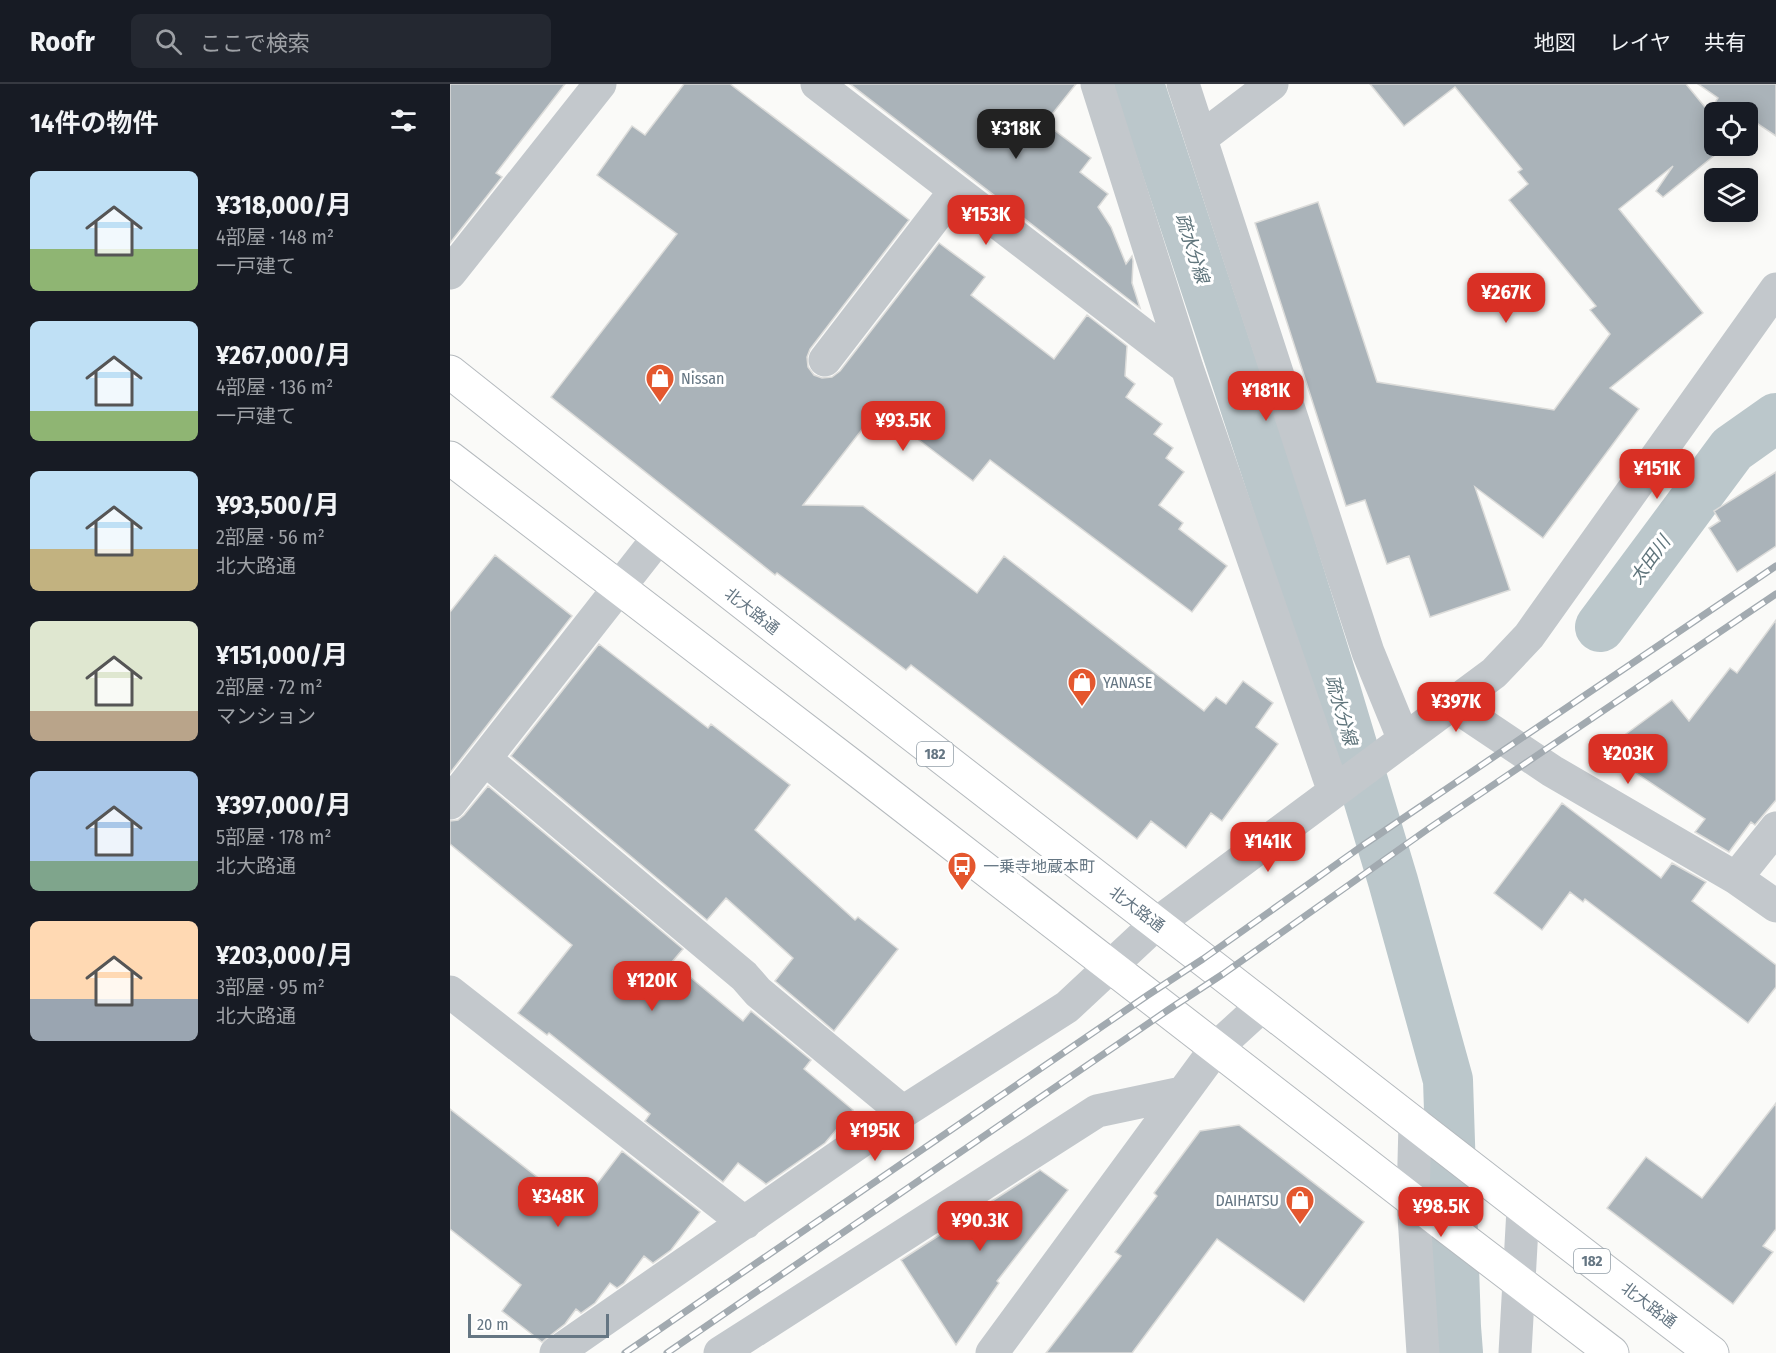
<!DOCTYPE html>
<html lang="ja">
<head>
<meta charset="utf-8">
<style>
  :root { --surface:#171b24; --page:#242831; --text:#f1f3f6; --muted:#9ea1a6; --line:#363941; --accent:#d93025 }
  body { margin:0; font-family:"Fira Sans Condensed","Noto Sans JP",sans-serif; background:var(--page); color:var(--text); height:100vh; display:flex; flex-direction:column; font-size:22px; white-space:nowrap }
  * { box-sizing:border-box; margin:0 }
  p { font-size:20px; color:var(--muted) }
  .icon { flex:none; width:33px; height:33px; fill:none; stroke:currentColor; stroke-width:2; stroke-linecap:round; stroke-linejoin:round }
  .map { position:relative; flex:1; overflow:hidden }
  .panel { display:flex; flex-direction:column; background:var(--surface); width:450px }
  .panel>* { flex:none }
  .tools { position:absolute; left:1254px; top:18px; display:grid; gap:12px }
  .tools a { display:grid; place-items:center; width:54px; height:54px; border-radius:9px; background:var(--surface); box-shadow:0 3px 15px #0003; font-size:30px }
  .scale { position:absolute; left:18px; bottom:15px; width:141px; box-sizing:border-box; padding-left:6px; border:3px solid #657683; border-top:0; font-size:16px; line-height:21px; white-space:nowrap; color:#657683; -webkit-text-stroke:4px #fff; paint-order:stroke }
  .price { position:absolute; translate:-50% -51px; padding:0 14px; border-radius:12px; background:var(--accent); color:#fff; font-size:20px; line-height:39px; filter:drop-shadow(0 2px 3px #0008) }
  .price::after { content:''; position:absolute; left:50%; top:36px; width:18px; height:14px; margin-left:-9px; background:inherit; clip-path:polygon(0 0,100% 0,50% 100%) }
  .price.on { background:#222; color:#fff }
  ul { padding:0; list-style:none }
  li { display:flex; align-items:center; gap:18px; height:150px; padding:0 30px }
  li span { display:grid; place-items:center; flex:none; width:168px; height:120px; border-radius:9px; color:#555 }
  li>.icon { margin-inline-start:auto }
  span .icon { width:72px; height:72px; fill:#fffc; stroke-width:1 }
  li b { font-size:26px }
  h2 { display:flex; justify-content:space-between; align-items:center; height:72px; padding:0 30px; font-size:26px }
  header { display:flex; align-items:center; gap:36px; box-sizing:border-box; height:84px; padding:0 30px; background:var(--surface); border-bottom:2px solid var(--line) }
  header strong { font-size:28px }
  nav { display:flex; gap:33px; margin-inline-start:auto; font-size:21px }
  .search { width:420px; height:54px; background:var(--page); display:flex; align-items:center; gap:15px; box-sizing:border-box; padding:0 21px; border-radius:9px; color:var(--muted); font-size:22px }
  main { display:flex; flex:1; min-height:0 }
  .map>svg:first-child { display:block }
</style>
</head>
<body>
<header>
<strong>Roofr</strong>
<div class="search"><svg class="icon" aria-label="search" viewBox="0 0 24 24"><circle cx="10" cy="10" r="6"/><path d="M15 15l6 6"/></svg>ここで検索</div>
<nav><a>地図</a><a>レイヤ</a><a>共有</a></nav>
</header>
<main>
<section class="panel">
<h2>14件の物件<svg class="icon" aria-label="filters" viewBox="0 0 24 24"><path d="M4 7h16M4 17h16"/><circle cx="9" cy="7" r="2"/><circle cx="15" cy="17" r="2"/></svg></h2>
<ul>
<li><span style="background:linear-gradient(#bfe0f5 65%,#8fb573 0)"><svg class="icon" aria-label="home" viewBox="0 0 24 24"><path d="M3 11l9-7 9 7M6 9v11h12V9"/></svg></span><div><b>¥318,000/月</b><p>4部屋 · 148 m²</p><p>一戸建て</p></div></li>
<li><span style="background:linear-gradient(#bfe0f5 75%,#8fb573 0)"><svg class="icon" aria-label="home" viewBox="0 0 24 24"><path d="M3 11l9-7 9 7M6 9v11h12V9"/></svg></span><div><b>¥267,000/月</b><p>4部屋 · 136 m²</p><p>一戸建て</p></div></li>
<li><span style="background:linear-gradient(#bfe0f5 65%,#c2b280 0)"><svg class="icon" aria-label="home" viewBox="0 0 24 24"><path d="M3 11l9-7 9 7M6 9v11h12V9"/></svg></span><div><b>¥93,500/月</b><p>2部屋 · 56 m²</p><p>北大路通</p></div></li>
<li><span style="background:linear-gradient(#dfe7d0 75%,#b9a48a 0)"><svg class="icon" aria-label="home" viewBox="0 0 24 24"><path d="M3 11l9-7 9 7M6 9v11h12V9"/></svg></span><div><b>¥151,000/月</b><p>2部屋 · 72 m²</p><p>マンション</p></div></li>
<li><span style="background:linear-gradient(#a9c7e8 75%,#7fa58c 0)"><svg class="icon" aria-label="home" viewBox="0 0 24 24"><path d="M3 11l9-7 9 7M6 9v11h12V9"/></svg></span><div><b>¥397,000/月</b><p>5部屋 · 178 m²</p><p>北大路通</p></div></li>
<li><span style="background:linear-gradient(#ffd9b3 65%,#9aa5b1 0)"><svg class="icon" aria-label="home" viewBox="0 0 24 24"><path d="M3 11l9-7 9 7M6 9v11h12V9"/></svg></span><div><b>¥203,000/月</b><p>3部屋 · 95 m²</p><p>北大路通</p></div></li>
</ul>
</section>
<div class="map">
<svg width="1326" height="1269" viewBox="0 0 1326 1269">
  <rect width="100%" height="100%" fill="#fafaf8"/>
  <g fill="none" stroke-linecap="round" stroke-linejoin="round">
    <path stroke="#bbc7cb" stroke-width="50" d="M689,0l139,422 56,179 59,196 55,199 8,247 2,26
      M1150,543l132,-178 44,-31"/>
  </g>
  <path fill="#aab3b9" stroke="#dcdcda" stroke-width="1.5" d="M0,0h115l-69,89 6,4 -52,66z
    M234,0h46l179,136 -99,129 -3,8 1,10 6,8 8,3 10,-1 8,-6 99,-128 46,34 -14,18 83,64 33,-44 40,31 -2,30 10,8 -9,13 36,27 -8,10 19,14 -7,10 18,14 -25,33 24,18 -4,6 48,37 -35,46 -202,-152 -17,21 -95,-72 -75,96 60,1 114,87 27,-37 200,155 12,-14 10,7 17,-23 30,22 -17,24 22,17 -56,77 -11,-8 -25,35 -35,-27 -14,18 -226,-174 -5,5 -129,-97 -2,2 -224,-178 126,-163 -80,-59 35,-49 13,9z
    M400,0h226l-31,39 46,35 -11,14 28,22 -10,13 13,20 15,37 6,-8 1,5 -1,22 8,25z
    M920,0h316l23,28 9,-14 -20,-14h78v52l-21,-14 -7,6v-16h-34v34h12l-63,51 -7,-6 17,-25 -54,43 84,104 -93,75 29,21 -96,129 -68,-51 35,103 -80,27 -21,-61 -22,8 -22,-64 -19,6 -91,-283 63,-21 59,180 177,28 56,-76 -20,-24 6,-4 -87,-106 19,-16 -10,-12 4,-3 -67,-82 -51,39z
    M1326,388v74l-39,26 -28,-44 11,-7 -6,-10z
    M45,471l77,61 -122,157v-161z
    M1326,536v180l-21,25 -4,-3 -22,30 -34,-20 10,-13 -102,-68 69,-51 17,21 41,-53 7,5z
    M149,560l109,84 3,-4 79,61 -35,45 100,90 3,-3 40,32 -64,82 -59,-50 18,-23 -67,-60 -19,22 -196,-164z
    M38,702l195,163 -11,13 71,59 8,-10 60,49 -7,9 49,41 -28,33 -59,41 -28,-21 -15,19 -78,-61 5,-7 -101,-81 -2,2 -29,-22 54,-68 -122,-101v-23l8,-1 6,-5z
    M1112,719l99,75 11,-15 34,19 -14,19 84,64v22l-28,36 -163,-124 -2,3 -13,-10 -28,38 -48,-37z
    M1326,1019v126l-13,17 10,6 -40,52 -126,-96 39,-51 56,41z
    M0,1025l128,100 44,-58 78,61 -29,38 -18,13 -9,-7 -20,27 -7,5 -7,-5 -15,20 -14,10 -5,-4 -11,15 -23,18 -40,-31 19,-26 -71,-56z
    M789,1041l125,97 -60,80 -87,-63 -85,114h-86l75,-97 -6,-4 42,-56 -3,-3 46,-62z
    M590,1086l28,20 -71,91 2,2 -43,62 -55,-85z"/>
  <g fill="none" stroke-linecap="round" stroke-linejoin="round">
    <g stroke="#b5babe" stroke-width="35">
      <path id="major" d="M0,288c254,202 510,400 767,598 165,128 329,257 495,383
        M0,374l415,318 573,444 174,133"/>
    </g>
    <path stroke="#c3c8cc" stroke-width="33" d="M367,0l370,284
      M647,0l90,284 147,424
      M733,0l185,568 36,88
      M751,54l71,-54
      M0,189l150,-189
      M375,276l130,-169
      M1002,620l100,67 184,107 40,28
      M35,675l259,217 14,16 145,120
      M0,719l208,-265
      M1286,794l40,-50
      M0,908l295,231
      M965,1039l-2,78 10,152
      M106,1269l347,-241 164,-105 89,-83 338,-251 35,-37 247,-347
      M270,1269l377,-242 85,-18
      M542,1269l224,-305 46,-42
      M1065,1269l8,-144"/>
    <use href="#major" stroke="#fff" stroke-width="33"/>
    <g stroke="#a2aab0" stroke-width="7">
      <path id="rail" d="M175,1269l523,-358 55,-36 159,-113 414,-280
        M217,1269l501,-343 55,-36 205,-145 348,-235"/>
    </g>
    <use href="#rail" stroke="#fff" stroke-width="4.5" stroke-dasharray="14" stroke-linecap="butt"/>
  </g>
  <defs>
    <g id="shop-pin" transform="scale(1.5)"><path d="M0 17L-7.5 6A9.5 9.5 0 1 1 7.5 6Z" fill="#e4572e" stroke="#fff"/><path d="M-5-2.5h2.3a2.7 3.5 0 0 1 5.4 0H5L5.5 6h-11ZM-1.5-2.5h3a1.5 2.3 0 0 0-3 0Z" fill="#fff"/></g>
    <g id="bus-pin" transform="scale(1.5)"><path d="M0 17L-7.5 6A9.5 9.5 0 1 1 7.5 6Z" fill="#e4572e" stroke="#fff"/><path d="M-5-6H5V4H4V6H2V4H-2V6H-4V4H-5ZM-3.5-4V0h7V-4ZM-3.5 1.2v1.5H-2V1.2ZM2 1.2v1.5H3.5V1.2Z" fill="#fff"/></g>
  </defs>
  <g fill-rule="evenodd">
    <use href="#shop-pin" x="210" y="294"/>
    <use href="#shop-pin" x="632" y="598"/>
    <use href="#bus-pin" x="512" y="782"/>
    <use href="#shop-pin" x="850" y="1116"/>
  </g>
  <g text-anchor="middle" dominant-baseline="central" stroke-width="6" stroke-linejoin="round" paint-order="stroke">
    <g fill="#fff" stroke="#939fa8" stroke-width="1.5">
      <rect x="467" y="658" width="36" height="24" rx="4.5"/>
      <rect x="1124" y="1165" width="36" height="24" rx="4.5"/>
    </g>
    <g font-size="15" font-weight="bold" fill="#657683">
      <text x="485" y="670">182</text>
      <text x="1142" y="1177">182</text>
    </g>
    <g font-size="16" fill="#657683" stroke="#fff" text-anchor="start">
      <text x="231" y="294">Nissan</text>
      <text x="653" y="598">YANASE</text>
      <text x="533" y="782">一乗寺地蔵本町</text>
      <text x="829" y="1116" text-anchor="end">DAIHATSU</text>
    </g>
    <g font-size="16" fill="#657683" stroke="#fff">
      <text transform="translate(302 527) rotate(38)">北大路通</text>
      <text transform="translate(687 825) rotate(37)">北大路通</text>
      <text transform="translate(1199 1221) rotate(37)">北大路通</text>
    </g>
    <g font-size="18" font-style="italic" fill="#60757c" stroke="#fff">
      <text transform="translate(742 164) rotate(72)">疏水分線</text>
      <text transform="translate(1200 476) rotate(-54)">太田川</text>
      <text transform="translate(891 626) rotate(74)">疏水分線</text>
    </g>
  </g>
</svg>
<div class="tools">
<a><svg class="icon" aria-label="locate" viewBox="0 0 24 24"><circle cx="12" cy="12" r="6"/><path d="M12 2v4M12 18v4M2 12h4M18 12h4"/></svg></a>
<a><svg class="icon" aria-label="layers" viewBox="0 0 24 24"><path d="M12 4l9 5-9 5-9-5zM3 14l9 5 9-5"/></svg></a>
</div>
<div class="scale">20 m</div>
<b class="price on" style="left:566px;top:76px">¥318K</b>
<b class="price" style="left:536px;top:162px">¥153K</b>
<b class="price" style="left:1056px;top:240px">¥267K</b>
<b class="price" style="left:816px;top:338px">¥181K</b>
<b class="price" style="left:453px;top:368px">¥93.5K</b>
<b class="price" style="left:1207px;top:416px">¥151K</b>
<b class="price" style="left:1006px;top:649px">¥397K</b>
<b class="price" style="left:1178px;top:701px">¥203K</b>
<b class="price" style="left:818px;top:789px">¥141K</b>
<b class="price" style="left:202px;top:928px">¥120K</b>
<b class="price" style="left:425px;top:1078px">¥195K</b>
<b class="price" style="left:108px;top:1144px">¥348K</b>
<b class="price" style="left:991px;top:1154px">¥98.5K</b>
<b class="price" style="left:530px;top:1168px">¥90.3K</b>
</div>
</main>
</body>
</html>
